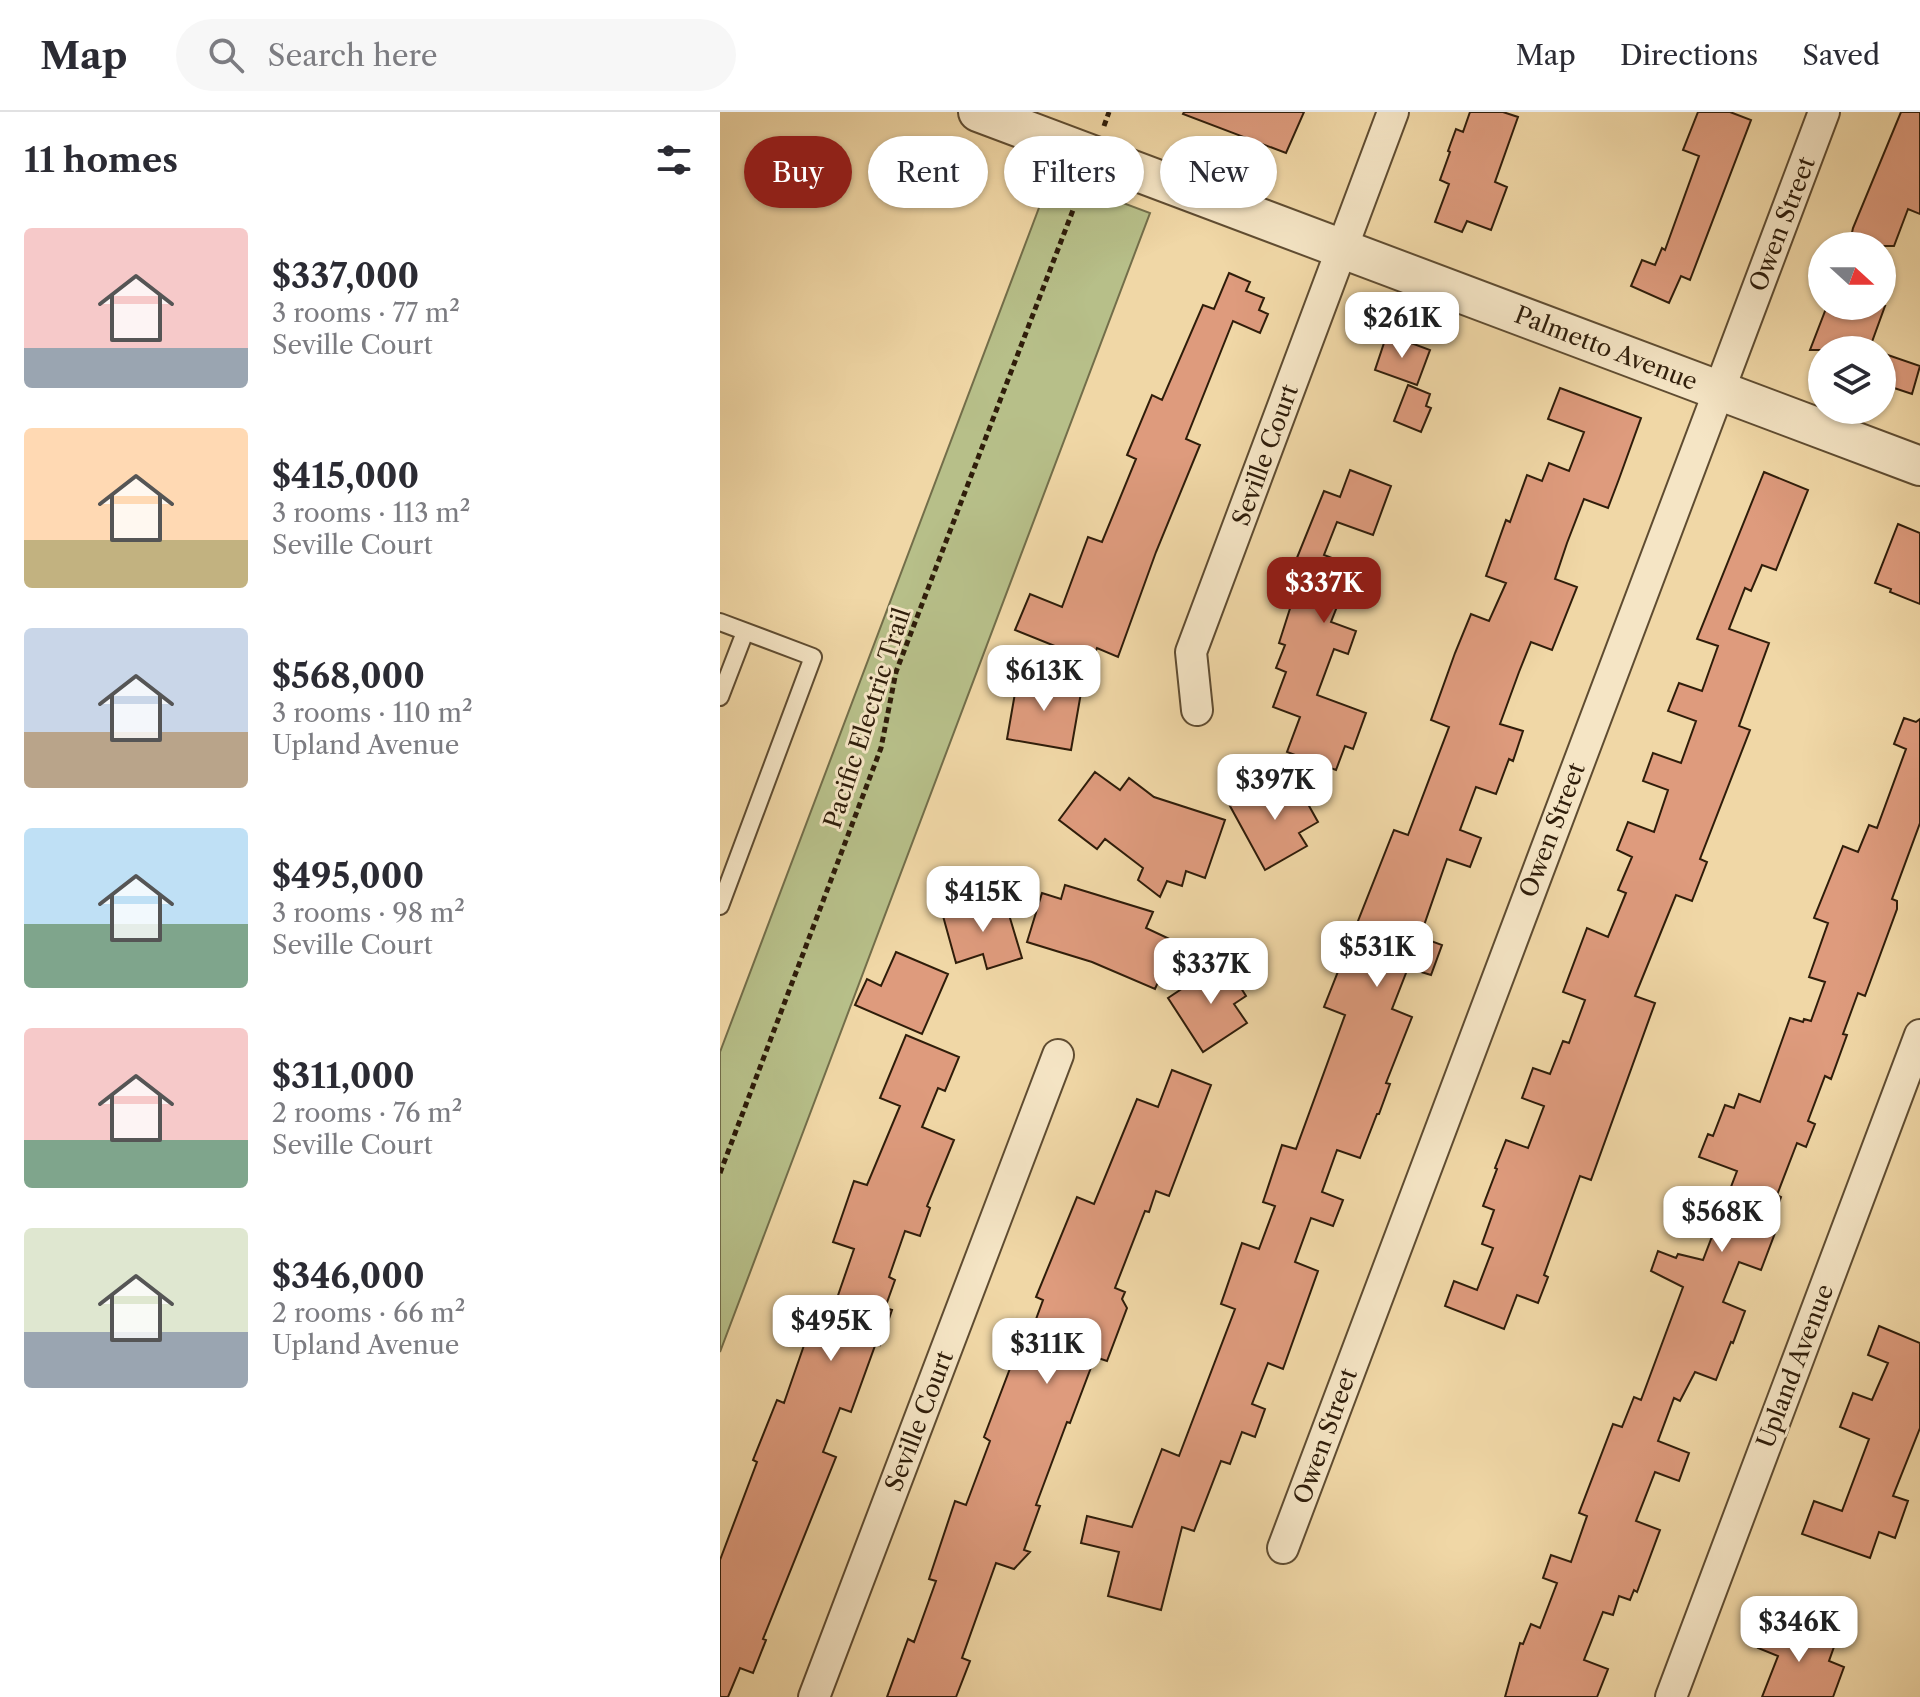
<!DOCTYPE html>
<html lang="en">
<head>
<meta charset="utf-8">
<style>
  :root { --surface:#fff; --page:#f7f7f7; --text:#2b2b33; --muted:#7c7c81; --line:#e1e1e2; --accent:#8f2418 }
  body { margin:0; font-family:"Libre Caslon Text",serif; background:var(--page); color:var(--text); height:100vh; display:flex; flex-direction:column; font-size:30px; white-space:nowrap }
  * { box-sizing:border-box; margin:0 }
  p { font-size:26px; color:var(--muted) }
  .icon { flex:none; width:44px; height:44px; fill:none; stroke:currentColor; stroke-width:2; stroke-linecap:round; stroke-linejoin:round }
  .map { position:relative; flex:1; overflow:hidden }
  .sheet { display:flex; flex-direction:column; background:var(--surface); width:720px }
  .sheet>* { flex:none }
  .guide { position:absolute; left:24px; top:24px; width:760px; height:72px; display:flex; gap:16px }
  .needle { width:52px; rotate:111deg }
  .fabs { position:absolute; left:1088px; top:120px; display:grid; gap:16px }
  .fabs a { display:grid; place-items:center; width:88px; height:88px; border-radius:50%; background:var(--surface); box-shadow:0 2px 6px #0004; font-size:40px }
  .price { position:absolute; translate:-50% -68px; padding:0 18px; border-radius:16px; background:#fff; color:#222; font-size:26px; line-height:52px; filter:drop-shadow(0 2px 4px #0008) }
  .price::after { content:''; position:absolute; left:50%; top:48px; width:24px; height:18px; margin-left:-12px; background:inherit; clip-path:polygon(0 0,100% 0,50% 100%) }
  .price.selected { background:var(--accent); color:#fff }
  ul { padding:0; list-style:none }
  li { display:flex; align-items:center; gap:24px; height:200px; padding:0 24px }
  li span { display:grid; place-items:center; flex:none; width:224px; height:160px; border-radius:8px; color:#555 }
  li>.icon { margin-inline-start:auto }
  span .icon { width:96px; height:96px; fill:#fffc; stroke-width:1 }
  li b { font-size:34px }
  h2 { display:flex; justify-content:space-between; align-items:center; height:96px; padding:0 24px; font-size:34px }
  .tag { padding:0 28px; border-radius:36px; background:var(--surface); box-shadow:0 2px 6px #0004; font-size:28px; line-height:72px }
  .tag.selected { background:var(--accent); color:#fff }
  header { display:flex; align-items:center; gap:48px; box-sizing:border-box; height:112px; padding:0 40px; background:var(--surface); border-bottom:2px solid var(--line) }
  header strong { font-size:38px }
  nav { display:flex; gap:44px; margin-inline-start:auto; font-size:28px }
  .search { width:560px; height:72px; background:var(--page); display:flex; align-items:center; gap:20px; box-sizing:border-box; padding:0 28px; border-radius:44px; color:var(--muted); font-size:30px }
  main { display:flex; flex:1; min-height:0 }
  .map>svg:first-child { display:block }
</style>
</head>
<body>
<header>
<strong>Map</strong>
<div class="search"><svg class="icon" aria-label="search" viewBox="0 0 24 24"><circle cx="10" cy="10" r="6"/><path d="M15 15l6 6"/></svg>Search here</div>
<nav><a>Map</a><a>Directions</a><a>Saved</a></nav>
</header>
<main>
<section class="sheet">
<h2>11 homes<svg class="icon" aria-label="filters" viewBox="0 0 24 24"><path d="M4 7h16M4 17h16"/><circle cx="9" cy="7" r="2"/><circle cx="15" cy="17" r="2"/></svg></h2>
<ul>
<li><span style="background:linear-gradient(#f6c9c9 75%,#9aa5b1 0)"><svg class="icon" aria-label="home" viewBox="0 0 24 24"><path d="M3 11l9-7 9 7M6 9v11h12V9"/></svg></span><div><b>$337,000</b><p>3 rooms · 77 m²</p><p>Seville Court</p></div></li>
<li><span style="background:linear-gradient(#ffd9b3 70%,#c2b280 0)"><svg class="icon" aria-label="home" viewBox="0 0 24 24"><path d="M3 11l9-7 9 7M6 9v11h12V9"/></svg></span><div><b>$415,000</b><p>3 rooms · 113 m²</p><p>Seville Court</p></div></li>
<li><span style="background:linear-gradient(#c9d6e8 65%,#b9a48a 0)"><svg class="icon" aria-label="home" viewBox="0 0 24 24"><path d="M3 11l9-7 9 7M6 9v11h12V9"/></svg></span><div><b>$568,000</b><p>3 rooms · 110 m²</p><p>Upland Avenue</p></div></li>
<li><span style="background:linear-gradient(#bfe0f5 60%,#7fa58c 0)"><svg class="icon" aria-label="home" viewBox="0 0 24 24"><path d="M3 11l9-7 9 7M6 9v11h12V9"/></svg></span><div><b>$495,000</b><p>3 rooms · 98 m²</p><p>Seville Court</p></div></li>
<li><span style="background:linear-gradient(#f6c9c9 70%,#7fa58c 0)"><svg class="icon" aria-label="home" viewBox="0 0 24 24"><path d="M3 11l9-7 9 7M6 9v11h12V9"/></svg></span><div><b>$311,000</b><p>2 rooms · 76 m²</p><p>Seville Court</p></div></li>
<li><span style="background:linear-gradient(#dfe7d0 65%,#9aa5b1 0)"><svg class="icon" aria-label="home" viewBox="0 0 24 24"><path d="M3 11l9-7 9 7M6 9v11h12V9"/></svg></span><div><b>$346,000</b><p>2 rooms · 66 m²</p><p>Upland Avenue</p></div></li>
</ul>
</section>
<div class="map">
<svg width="1200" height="1585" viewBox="0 0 1200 1585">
  <rect width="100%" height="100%" fill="#f0d7a6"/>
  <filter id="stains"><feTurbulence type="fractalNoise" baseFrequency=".0025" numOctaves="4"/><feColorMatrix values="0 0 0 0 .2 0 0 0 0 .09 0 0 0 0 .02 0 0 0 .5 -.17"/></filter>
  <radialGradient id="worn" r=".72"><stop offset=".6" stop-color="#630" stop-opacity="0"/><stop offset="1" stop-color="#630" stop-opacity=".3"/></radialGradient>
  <path fill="#b7bf89" stroke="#736e4a" stroke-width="2" d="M331,64l99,37 -430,1139v-300z"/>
  <path fill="#de9b7d" stroke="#2f1d0a" stroke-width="2" d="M464,0h120l-18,41 -103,-39z
    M750,0h33l15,5 -23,65 12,5 -16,43 -24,-9 -5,11 -27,-10 14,-38 -9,-4 10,-28 -2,-1 8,-22 7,3z
    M978,0h32l21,8 -61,160 -9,-4 -12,27 -38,-17 11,-26 13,5 7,-17 3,2 34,-94 -16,-6z
    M1181,0h19v102l-12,-5 -14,37h-45l4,-18z
    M509,161l21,9 -4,9 18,7 -5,12 9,4 -8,19 -27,-12 -47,118 14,6 -44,107 -38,105 -21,-9 -5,13 -77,-31 15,-36 32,13 26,-70 14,5 34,-83 -9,-4 25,-60 10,5 41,-95 11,4z
    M1107,194h58l-16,44h-59z
    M667,222l43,16 -13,35 -42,-15z
    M1162,241l38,13 -8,28 -30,-10z
    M688,273l22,9 -4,12 5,2 -10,24 -27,-11z
    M840,276l81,30 -22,61 -11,29 -24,-9 -17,44 -12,36 22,8 -25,63 -21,-8 -12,30 -19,52 23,7 -10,30 -4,-2 -13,35 -20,-7 -16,43 21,8 -11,29 -23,-8 -27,78 22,8 -11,30 -23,-7 -16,41 20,8 -26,66 4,1 -11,30h-2l-17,44 -23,-8 -15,42 21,8 -10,26 -22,-8 -16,44 23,9 -35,98 -15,-6 -16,41 13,5 -10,28 -13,-5 -12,32 -9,-3 -27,70 -12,-4 -21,83 -53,-14 11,-44 -38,-9 6,-27 45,11 30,-78 17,7 56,-147 -14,-5 21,-61 17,6 16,-43 -12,-4 19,-57 14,4 49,-134 -21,-8 70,-177 14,5 41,-108 -18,-7 24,-67 16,-39 18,7 17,-38 -20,-7 20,-56 4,2 17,-47 15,6 7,-18 20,8 15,-39 -36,-13z
    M630,358l41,16 -18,49 -36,-13 -13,33 29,11 -22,56 25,9 -8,23 -14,-5 -17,46 49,18 -13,36 -8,-3 -9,24 -49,-18 13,-35 -27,-10 13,-35 -10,-4 9,-23 -6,-2 22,-69 -9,-4 32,-79 16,6z
    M1044,360l44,18 -32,80 -14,-5 -11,26 -6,-3 -16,41 40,14 -30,83 11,4 -50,129 7,3 -15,39 -16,-6 -41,101 20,7 -64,177 -11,-4 -36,99 4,2 -10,26 -21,-8 -13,34 -59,-23 9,-25 23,9 16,-42 -11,-4 12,-34 -11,-4 14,-37 -2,-1 11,-28 22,8 16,-42 -22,-8 11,-30 17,6 13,-33 6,2 16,-43 -22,-8 24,-64 21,9 18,-44 -8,-3 14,-33 -15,-7 11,-28 26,10 14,-42 -25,-9 10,-28 28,10 15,-42 -28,-10 11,-28 23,8 16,-45 -21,-7z
    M1178,412l22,9v71l-30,-12 1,-3 -16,-6z
    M298,564l64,11 -11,63 -64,-11z
    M1184,606l12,4 4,-3v104l-28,76 5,2v8l-32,87 -7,-3 -15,41 4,1 -16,44 -6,-3 -17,45 7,3 -9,23 -9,-4 -20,52 4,2 -9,26 6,2 -17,45 -22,-8 -16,40 22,9 -12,32 -2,-1 -15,38 -21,-8 -15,29 -6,-3 -16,43 31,12 -10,28 -24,-9 -19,49 24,9 -23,62 -3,-2 -4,10 -11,-4 -6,19 -10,-3 -19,48 24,9 -11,28h-92l15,-54 3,1 8,-20 9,4 17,-45 -14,-5 8,-23 20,7 16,-46 -8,-3 34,-89 9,3 12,-30 7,3 42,-113 -32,-16 7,-20 18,7 2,-4 25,6 34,-89 -38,-14 9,-23 5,2 12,-31 9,3 5,-14 21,8 30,-84 13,4 1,-3 7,2 14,-39 -16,-5 19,-54 -14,-5 29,-72 15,6 11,-27 8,3 29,-79 -12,-5z
    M375,660l25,18 9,-12 25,19 71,23 -20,58 -19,-7 -4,15 -15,-5 -7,16 -22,-17 5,-12 -38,-29 -8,10 -38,-29z
    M574,667l24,43 -19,11 8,13 -42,24 -35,-64 30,-18 4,8z
    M345,773l88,27 -7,16 30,14 -21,47 -63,-27 -65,-20 15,-49 19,6z
    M284,786l18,60 -35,11 -4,-15 -27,9 -13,-47z
    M176,840l52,22 -26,60 -67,-29 12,-26 14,7z
    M504,849l22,35 -12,8 13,19 -44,29 -35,-54z
    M186,923l53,22 -14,34 -7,-3 -16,39 32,13 -27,66 3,2 -10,28 -15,-5 -16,46 6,3 -10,28 7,2 -12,35 -4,-2 -25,69 -11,-4 -17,44 13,5 -73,182 3,1 -13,33 -13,-5 -12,29h-8v-137l37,-98 -4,-2 24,-60 7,3 26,-75 15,5 29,-84 -21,-7 21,-61 13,4 33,-79 -20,-8z
    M452,958l39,15 -42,111 -13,-5 -7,21 -4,-1 -30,77 10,4 -3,7 5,9 -20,53 -12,-4 -25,66 -3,-1 -31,83 4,1 -16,44 6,2 -16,17 -18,-6 -34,95 8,3 -14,36h-69l21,-58 6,3 22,-61 -7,-2 26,-78 11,4 24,-64 -6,-4 30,-79 7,2 22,-60 -7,-3 41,-100 17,7 43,-105 21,8z
    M1159,1214l41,17v85l-27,68 15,5 -13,37 -16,-6 -9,26 -68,-24 12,-33 28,10 27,-72 -29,-12 13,-34 19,7 16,-37 -20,-8z
    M1049,1507l66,25 -6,17 15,6 -11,30h-71l16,-41 -20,-8z"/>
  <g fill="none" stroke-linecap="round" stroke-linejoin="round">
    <g stroke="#5f4c31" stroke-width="20">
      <path id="service" d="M0,510l93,35 -93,249
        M0,585l25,-65"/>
    </g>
    <g stroke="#5f4c31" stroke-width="34">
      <path id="minor" d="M477,598l-6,-58 202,-540
        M563,1436l541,-1436
        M94,1585l244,-642
        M951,1585l249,-662"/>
    </g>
    <g stroke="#5f4c31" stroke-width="42">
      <path id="tertiary" d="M258,0l942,354"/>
    </g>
    <path stroke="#2f1d0a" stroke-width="5" stroke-dasharray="6 4" stroke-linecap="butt" d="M384,14l5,-14
      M0,1061l161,-425 15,-76 187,-488"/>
    <use href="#service" stroke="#f5e5c5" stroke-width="16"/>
    <use href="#minor" stroke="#f5e5c5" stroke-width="30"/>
    <use href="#tertiary" stroke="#f5e5c5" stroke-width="38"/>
  </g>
  <g text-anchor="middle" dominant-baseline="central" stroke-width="6" stroke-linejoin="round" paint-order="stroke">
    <g font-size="24" fill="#2f1d0a" stroke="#f5e5c5">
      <text transform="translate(1062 112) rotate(-69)">Owen Street</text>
      <text transform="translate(886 236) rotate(21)">Palmetto Avenue</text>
      <text transform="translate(545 343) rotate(-70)">Seville Court</text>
      <text transform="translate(147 606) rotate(-72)">Pacific Electric Trail</text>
      <text transform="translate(832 718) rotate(-69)">Owen Street</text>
      <text transform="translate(1075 1254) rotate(-69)">Upland Avenue</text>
      <text transform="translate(199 1309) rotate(-69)">Seville Court</text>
      <text transform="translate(605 1324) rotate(-70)">Owen Street</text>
    </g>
  </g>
  <rect width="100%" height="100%" filter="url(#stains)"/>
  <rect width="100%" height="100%" fill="url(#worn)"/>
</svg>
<div class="fabs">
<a><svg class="needle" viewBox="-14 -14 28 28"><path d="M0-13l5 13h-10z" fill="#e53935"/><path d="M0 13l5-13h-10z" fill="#7c7c81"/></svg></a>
<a><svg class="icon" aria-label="layers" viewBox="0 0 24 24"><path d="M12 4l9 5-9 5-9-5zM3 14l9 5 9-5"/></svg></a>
</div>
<b class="price" style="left:682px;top:248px">$261K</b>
<b class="price selected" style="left:604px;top:513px">$337K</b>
<b class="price" style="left:324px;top:601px">$613K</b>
<b class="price" style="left:555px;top:710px">$397K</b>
<b class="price" style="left:263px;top:822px">$415K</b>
<b class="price" style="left:657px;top:877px">$531K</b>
<b class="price" style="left:491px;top:894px">$337K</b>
<b class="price" style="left:1002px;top:1142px">$568K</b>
<b class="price" style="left:111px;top:1251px">$495K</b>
<b class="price" style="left:327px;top:1274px">$311K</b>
<b class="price" style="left:1079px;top:1552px">$346K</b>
<div class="guide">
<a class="tag selected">Buy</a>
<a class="tag">Rent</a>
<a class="tag">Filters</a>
<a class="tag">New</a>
</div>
</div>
</main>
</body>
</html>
